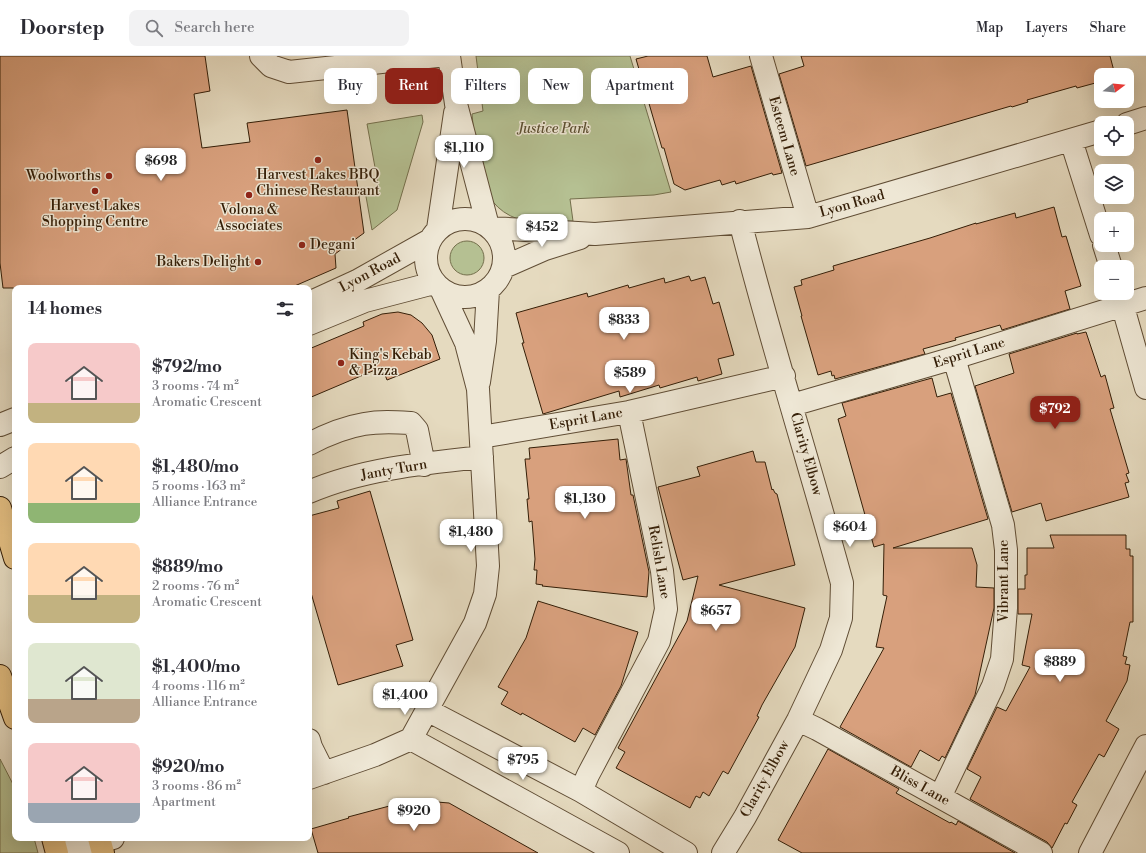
<!DOCTYPE html>
<html lang="en">
<head>
<meta charset="utf-8">
<style>
  :root { --surface:#fff; --page:#f2f2f3; --text:#2b2b33; --muted:#7c7c81; --line:#e1e1e2; --accent:#8f2418 }
  body { margin:0; font-family:"Libre Bodoni",serif; background:var(--page); color:var(--text); height:100vh; display:flex; flex-direction:column; font-size:15px; white-space:nowrap }
  * { box-sizing:border-box; margin:0 }
  p { font-size:13px; color:var(--muted) }
  .icon { flex:none; width:22px; height:22px; fill:none; stroke:currentColor; stroke-width:2; stroke-linecap:round; stroke-linejoin:round }
  .map { position:relative; flex:1; overflow:hidden }
  .side { position:absolute; left:12px; top:229px; width:300px; height:556px; display:flex; flex-direction:column; background:var(--surface); border-radius:8px; box-shadow:0 4px 16px #0002 }
  .side>* { flex:none }
  .banner { position:absolute; left:324px; top:12px; width:380px; height:36px; display:flex; gap:8px }
  .needle { width:26px; rotate:74deg }
  .fabs { position:absolute; left:1094px; top:12px; display:grid; gap:8px }
  .fabs a { display:grid; place-items:center; width:40px; height:40px; border-radius:8px; background:var(--surface); box-shadow:0 4px 16px #0002; font-size:20px }
  .price { position:absolute; translate:-50% -34px; padding:0 9px; border-radius:8px; background:#fff; color:#222; font-size:13px; line-height:26px; filter:drop-shadow(0 1px 2px #0008) }
  .price::after { content:''; position:absolute; left:50%; top:24px; width:12px; height:9px; margin-left:-6px; background:inherit; clip-path:polygon(0 0,100% 0,50% 100%) }
  .price.selected { background:var(--accent); color:#fff }
  ul { padding:0; list-style:none }
  li { display:flex; align-items:center; gap:12px; height:100px; padding:0 16px }
  li span { display:grid; place-items:center; flex:none; width:112px; height:80px; border-radius:8px; color:#555 }
  li>.icon { margin-inline-start:auto }
  span .icon { width:48px; height:48px; fill:#fffc; stroke-width:1 }
  li b { font-size:17px }
  h2 { display:flex; justify-content:space-between; align-items:center; height:48px; padding:0 16px; font-size:17px }
  .tag { padding:0 14px; border-radius:8px; background:var(--surface); box-shadow:0 4px 16px #0002; font-size:14px; line-height:36px }
  .tag.selected { background:var(--accent); color:#fff }
  header { display:flex; align-items:center; gap:24px; box-sizing:border-box; height:56px; padding:0 20px; background:var(--surface); border-bottom:1px solid var(--line) }
  header strong { font-size:19px }
  nav { display:flex; gap:22px; margin-inline-start:auto; font-size:14px }
  .search { width:280px; height:36px; background:var(--page); display:flex; align-items:center; gap:10px; box-sizing:border-box; padding:0 14px; border-radius:8px; color:var(--muted); font-size:15px }
  .map>svg:first-child { display:block }
</style>
</head>
<body>
<header>
<strong>Doorstep</strong>
<div class="search"><svg class="icon" aria-label="search" viewBox="0 0 24 24"><circle cx="10" cy="10" r="6"/><path d="M15 15l6 6"/></svg>Search here</div>
<nav><a>Map</a><a>Layers</a><a>Share</a></nav>
</header>
<div class="map">
<svg width="1146" height="797" viewBox="0 0 1146 797">
  <rect width="100%" height="100%" fill="#e5dabf"/>
  <filter id="stains"><feTurbulence type="fractalNoise" baseFrequency=".005" numOctaves="4"/><feColorMatrix values="0 0 0 0 .2 0 0 0 0 .09 0 0 0 0 .02 0 0 0 .5 -.17"/></filter>
  <radialGradient id="worn" r=".72"><stop offset=".6" stop-color="#630" stop-opacity="0"/><stop offset="1" stop-color="#630" stop-opacity=".3"/></radialGradient>
  <path fill="#b5c092" stroke="#746f4c" d="M476,0h154l41,136 -17,3 -84,4 3,22c-15,1 -41,2 -55,-2 -44,-15 -42,-67 -46,-105l11,-3z
    M422,59l1,7 -26,88 -25,20 -7,-39 14,-2 -12,-65z
    M450 202a17 17 0 1 1 34 0a17 17 0 1 1-34 0Z
    M0,703l15,29v50h19l4,15h-38z"/>
  <path fill="#d8a07d" stroke="#341e07" d="M0,0h205l5,35 -16,3 8,54 48,-6 -3,-19 100,-13 17,123 -29,21 1,14 -46,20h-287l-3,-25z
    M648,0h59l6,21 38,-11 31,107 -9,2 -1,-2 -36,11 -1,-3 -13,4 -2,-5 -35,10 -11,-6 -10,-36h-2l-26,-89z
    M801,0h309l5,19h-14v4l-3,1 1,2 -22,6 -1,-2 -49,14 1,2 -16,5 -1,-1 -205,60 -27,-92 25,-8z
    M1054,151l8,30 4,-1 15,50 -16,5 5,18 -68,21 -2,-5 -45,13 1,2 -33,9 2,5 -90,25 -1,-4 -2,1 -1,-5 -13,4 -17,-59h1l-8,-29 8,-2 -1,-5 33,-10 -1,-4 97,-28 46,-15v1l39,-11 1,5z
    M689,220l2,5 14,-4 8,27 6,-2 15,53 -16,4 4,15 -24,7 -1,-4 -37,11 -1,-3 -39,12 -1,-6 -76,23 -21,-71h2l-8,-30 71,-20 1,4 40,-12 1,3 35,-10 1,5z
    M398,256l13,3 11,8 10,12 8,24 -53,21 -5,-13 -73,31v-49l55,-23 -1,-4 19,-8z
    M1086,276l15,45 4,-2 9,33 -4,1 19,64 -3,1 3,8 -4,1 4,14 -83,24 -5,-18 -29,9 -37,-126 39,-13 -5,-19 68,-21v1z
    M932,322l5,19 14,-4 37,126 -95,29h79l5,17 -1,22 18,1v20l-19,87 -30,63 -3,-2 -3,5 -19,-11 -9,17 -71,-40 44,-79 -8,-1 11,-51 -4,-1 1,-51 -10,3 -36,-128 8,-3 -4,-13z
    M618,383l2,21 6,-1 5,36h2l16,77 -2,25 -105,-11 1,-1 -7,-1 1,-14h-3l1,-11 -3,-38 -3,1 -2,-23h2l-4,-40h5l-1,-11z
    M753,395l3,11h9l7,28 1,-1 2,4 2,1 18,71 -76,20 86,23 -10,39 -33,58 -5,11 2,1 -31,57 -5,-3 -14,25 -6,-4 -3,6 -4,-2 -6,12 -74,-40 9,-16 -7,-4 69,-127 11,-45 -15,4 -25,-93 42,-11 -3,-9z
    M370,435l43,149 -17,5 7,21 -65,19 -29,-99v-70l30,-8 -2,-7z
    M1050,479h76v14h4v7h3v66h-3l-7,34 4,1 -2,7 5,1 -3,16 -21,40 13,8 -15,28 -5,-3 -27,48 5,3 -10,19 -2,-1 -13,25 -5,-6 -77,-43 11,-22 -14,-8 30,-62 9,4 24,-44 -8,-2 10,-51h-14v-25h7v-14h2v-27h27z
    M538,545l100,31 -17,54 -26,49 -12,-7 -8,14 -53,-29 -1,2 -20,-11 7,-12 -10,-5 28,-49z
    M828,693l71,40 -3,4 54,30 1,-1 5,3 2,-4 57,32h-213l-24,-13z
    M412,744l37,3 89,50h-220l-7,-24 38,-11 -1,-1z"/>
  <g fill="none" stroke-linecap="round" stroke-linejoin="round">
    <g stroke="#604d35" stroke-width="24">
      <path id="minor" d="M261,0l10,10 18,6 148,-16
        M449,0l7,48 32,122
        M761,0l47,161
        M1127,68l19,-6
        M1071,84l30,95
        M426 202a39 39 0 1 1 78 0a39 39 0 1 1-78 0Z
        M491,172l104,6 213,-17 293,-86
        M438,173l17,-116
        M1104,189l7,22
        M504,211l41,-18 35,-11
        M1119,237l27,95
        M309,247l48,-22 73,-41
        M309,268l56,-23 69,-18
        M479,326l6,-41 3,-51
        M792,349l162,-47 192,-60
        M0,369l15,-6
        M481,381l148,-25 155,-36
        M309,388c17,-9 37,-17 55,-20 16,-3 31,-2 47,-1l6,7 7,35
        M0,411l15,-9
        M309,436c53,-23 116,-29 173,-35
        M427,654l154,81 105,62
        M798,664l19,9 224,124
        M411,683l207,114
        M309,684l2,7 13,26
        M309,722l66,-23 36,-16 64,-116 10,-29 3,-28 -10,-177 -12,-46 -25,-54
        M581,735l7,-16 71,-134 7,-32 -4,-38 -33,-159
        M940,741l53,-111 9,-27 4,-51v-58l-3,-25 -49,-167
        M64,797l49,-15
        M723,797l22,-36 53,-97 33,-70 10,-32 1,-35c-33,-121 -71,-240 -102,-362
        M1090,797l56,-107"/>
    </g>
    <g stroke="#341e07" stroke-width="24">
      <path id="major" d="M0,452l15,50
        M0,620l15,42
        M53,782l4,15
        M99,782l4,15"/>
    </g>
    <use href="#minor" stroke="#eee7d5" stroke-width="22"/>
    <use href="#major" stroke="#e2bd80" stroke-width="22"/>
  </g>
  <g fill="#8f2418" stroke="#eee7d5" stroke-width="1.5">
    <circle cx="318" cy="104" r="4"/>
    <circle cx="109" cy="120" r="4"/>
    <circle cx="95" cy="135" r="4"/>
    <circle cx="249" cy="139" r="4"/>
    <circle cx="302" cy="189" r="4"/>
    <circle cx="258" cy="206" r="4"/>
    <circle cx="341" cy="307" r="4"/>
  </g>
  <g text-anchor="middle" dominant-baseline="central" stroke-width="3" stroke-linejoin="round" paint-order="stroke">
    <g font-size="14" font-style="italic" fill="#5b4f31" stroke="#eee7d5">
      <text x="554" y="73">Justice Park</text>
    </g>
    <g font-size="14" fill="#341e07" stroke="#eee7d5">
      <text transform="translate(784 80) rotate(74)">Esteem Lane</text>
      <text transform="translate(852 148) rotate(-16)">Lyon Road</text>
      <text transform="translate(370 217) rotate(-28)">Lyon Road</text>
      <text transform="translate(969 297) rotate(-17)">Esprit Lane</text>
      <text transform="translate(586 363) rotate(-10)">Esprit Lane</text>
      <text transform="translate(806 398) rotate(74)">Clarity Elbow</text>
      <text transform="translate(394 414) rotate(-10)">Janty Turn</text>
      <text transform="translate(659 506) rotate(80)">Relish Lane</text>
      <text transform="translate(1004 525) rotate(-90)">Vibrant Lane</text>
      <text transform="translate(765 723) rotate(-61)">Clarity Elbow</text>
      <text transform="translate(920 730) rotate(29)">Bliss Lane</text>
    </g>
    <g font-size="14" fill="#341e07" stroke="#eee7d5">
      <text x="318" y="119">Harvest Lakes BBQ<tspan x="318" dy="16">Chinese Restaurant</tspan></text>
      <text x="101" y="120" text-anchor="end">Woolworths</text>
      <text x="95" y="150">Harvest Lakes<tspan x="95" dy="16">Shopping Centre</tspan></text>
      <text x="249" y="154">Volona &amp;<tspan x="249" dy="16">Associates</tspan></text>
      <text x="310" y="189" text-anchor="start">Degani</text>
      <text x="250" y="206" text-anchor="end">Bakers Delight</text>
      <text x="349" y="299" text-anchor="start">King's Kebab<tspan x="349" dy="16">&amp; Pizza</tspan></text>
    </g>
  </g>
  <rect width="100%" height="100%" filter="url(#stains)"/>
  <rect width="100%" height="100%" fill="url(#worn)"/>
</svg>
<div class="fabs">
<a><svg class="needle" viewBox="-14 -14 28 28"><path d="M0-13l5 13h-10z" fill="#e53935"/><path d="M0 13l5-13h-10z" fill="#7c7c81"/></svg></a>
<a><svg class="icon" aria-label="locate" viewBox="0 0 24 24"><circle cx="12" cy="12" r="6"/><path d="M12 2v4M12 18v4M2 12h4M18 12h4"/></svg></a>
<a><svg class="icon" aria-label="layers" viewBox="0 0 24 24"><path d="M12 4l9 5-9 5-9-5zM3 14l9 5 9-5"/></svg></a>
<a>+</a>
<a>−</a>
</div>
<b class="price" style="left:464px;top:113px">$1,110</b>
<b class="price" style="left:161px;top:126px">$698</b>
<b class="price" style="left:542px;top:192px">$452</b>
<b class="price" style="left:624px;top:285px">$833</b>
<b class="price" style="left:630px;top:338px">$589</b>
<b class="price selected" style="left:1055px;top:374px">$792</b>
<b class="price" style="left:585px;top:464px">$1,130</b>
<b class="price" style="left:850px;top:492px">$604</b>
<b class="price" style="left:471px;top:497px">$1,480</b>
<b class="price" style="left:716px;top:576px">$657</b>
<b class="price" style="left:1060px;top:627px">$889</b>
<b class="price" style="left:405px;top:660px">$1,400</b>
<b class="price" style="left:523px;top:725px">$795</b>
<b class="price" style="left:414px;top:776px">$920</b>
<div class="banner">
<a class="tag">Buy</a>
<a class="tag selected">Rent</a>
<a class="tag">Filters</a>
<a class="tag">New</a>
<a class="tag">Apartment</a>
</div>
<section class="side">
<h2>14 homes<svg class="icon" aria-label="filters" viewBox="0 0 24 24"><path d="M4 7h16M4 17h16"/><circle cx="9" cy="7" r="2"/><circle cx="15" cy="17" r="2"/></svg></h2>
<ul>
<li><span style="background:linear-gradient(#f6c9c9 75%,#c2b280 0)"><svg class="icon" aria-label="home" viewBox="0 0 24 24"><path d="M3 11l9-7 9 7M6 9v11h12V9"/></svg></span><div><b>$792/mo</b><p>3 rooms · 74 m²</p><p>Aromatic Crescent</p></div></li>
<li><span style="background:linear-gradient(#ffd9b3 75%,#8fb573 0)"><svg class="icon" aria-label="home" viewBox="0 0 24 24"><path d="M3 11l9-7 9 7M6 9v11h12V9"/></svg></span><div><b>$1,480/mo</b><p>5 rooms · 163 m²</p><p>Alliance Entrance</p></div></li>
<li><span style="background:linear-gradient(#ffd9b3 65%,#c2b280 0)"><svg class="icon" aria-label="home" viewBox="0 0 24 24"><path d="M3 11l9-7 9 7M6 9v11h12V9"/></svg></span><div><b>$889/mo</b><p>2 rooms · 76 m²</p><p>Aromatic Crescent</p></div></li>
<li><span style="background:linear-gradient(#dfe7d0 70%,#b9a48a 0)"><svg class="icon" aria-label="home" viewBox="0 0 24 24"><path d="M3 11l9-7 9 7M6 9v11h12V9"/></svg></span><div><b>$1,400/mo</b><p>4 rooms · 116 m²</p><p>Alliance Entrance</p></div></li>
<li><span style="background:linear-gradient(#f6c9c9 75%,#9aa5b1 0)"><svg class="icon" aria-label="home" viewBox="0 0 24 24"><path d="M3 11l9-7 9 7M6 9v11h12V9"/></svg></span><div><b>$920/mo</b><p>3 rooms · 86 m²</p><p>Apartment</p></div></li>
</ul>
</section>
</div>
</body>
</html>
